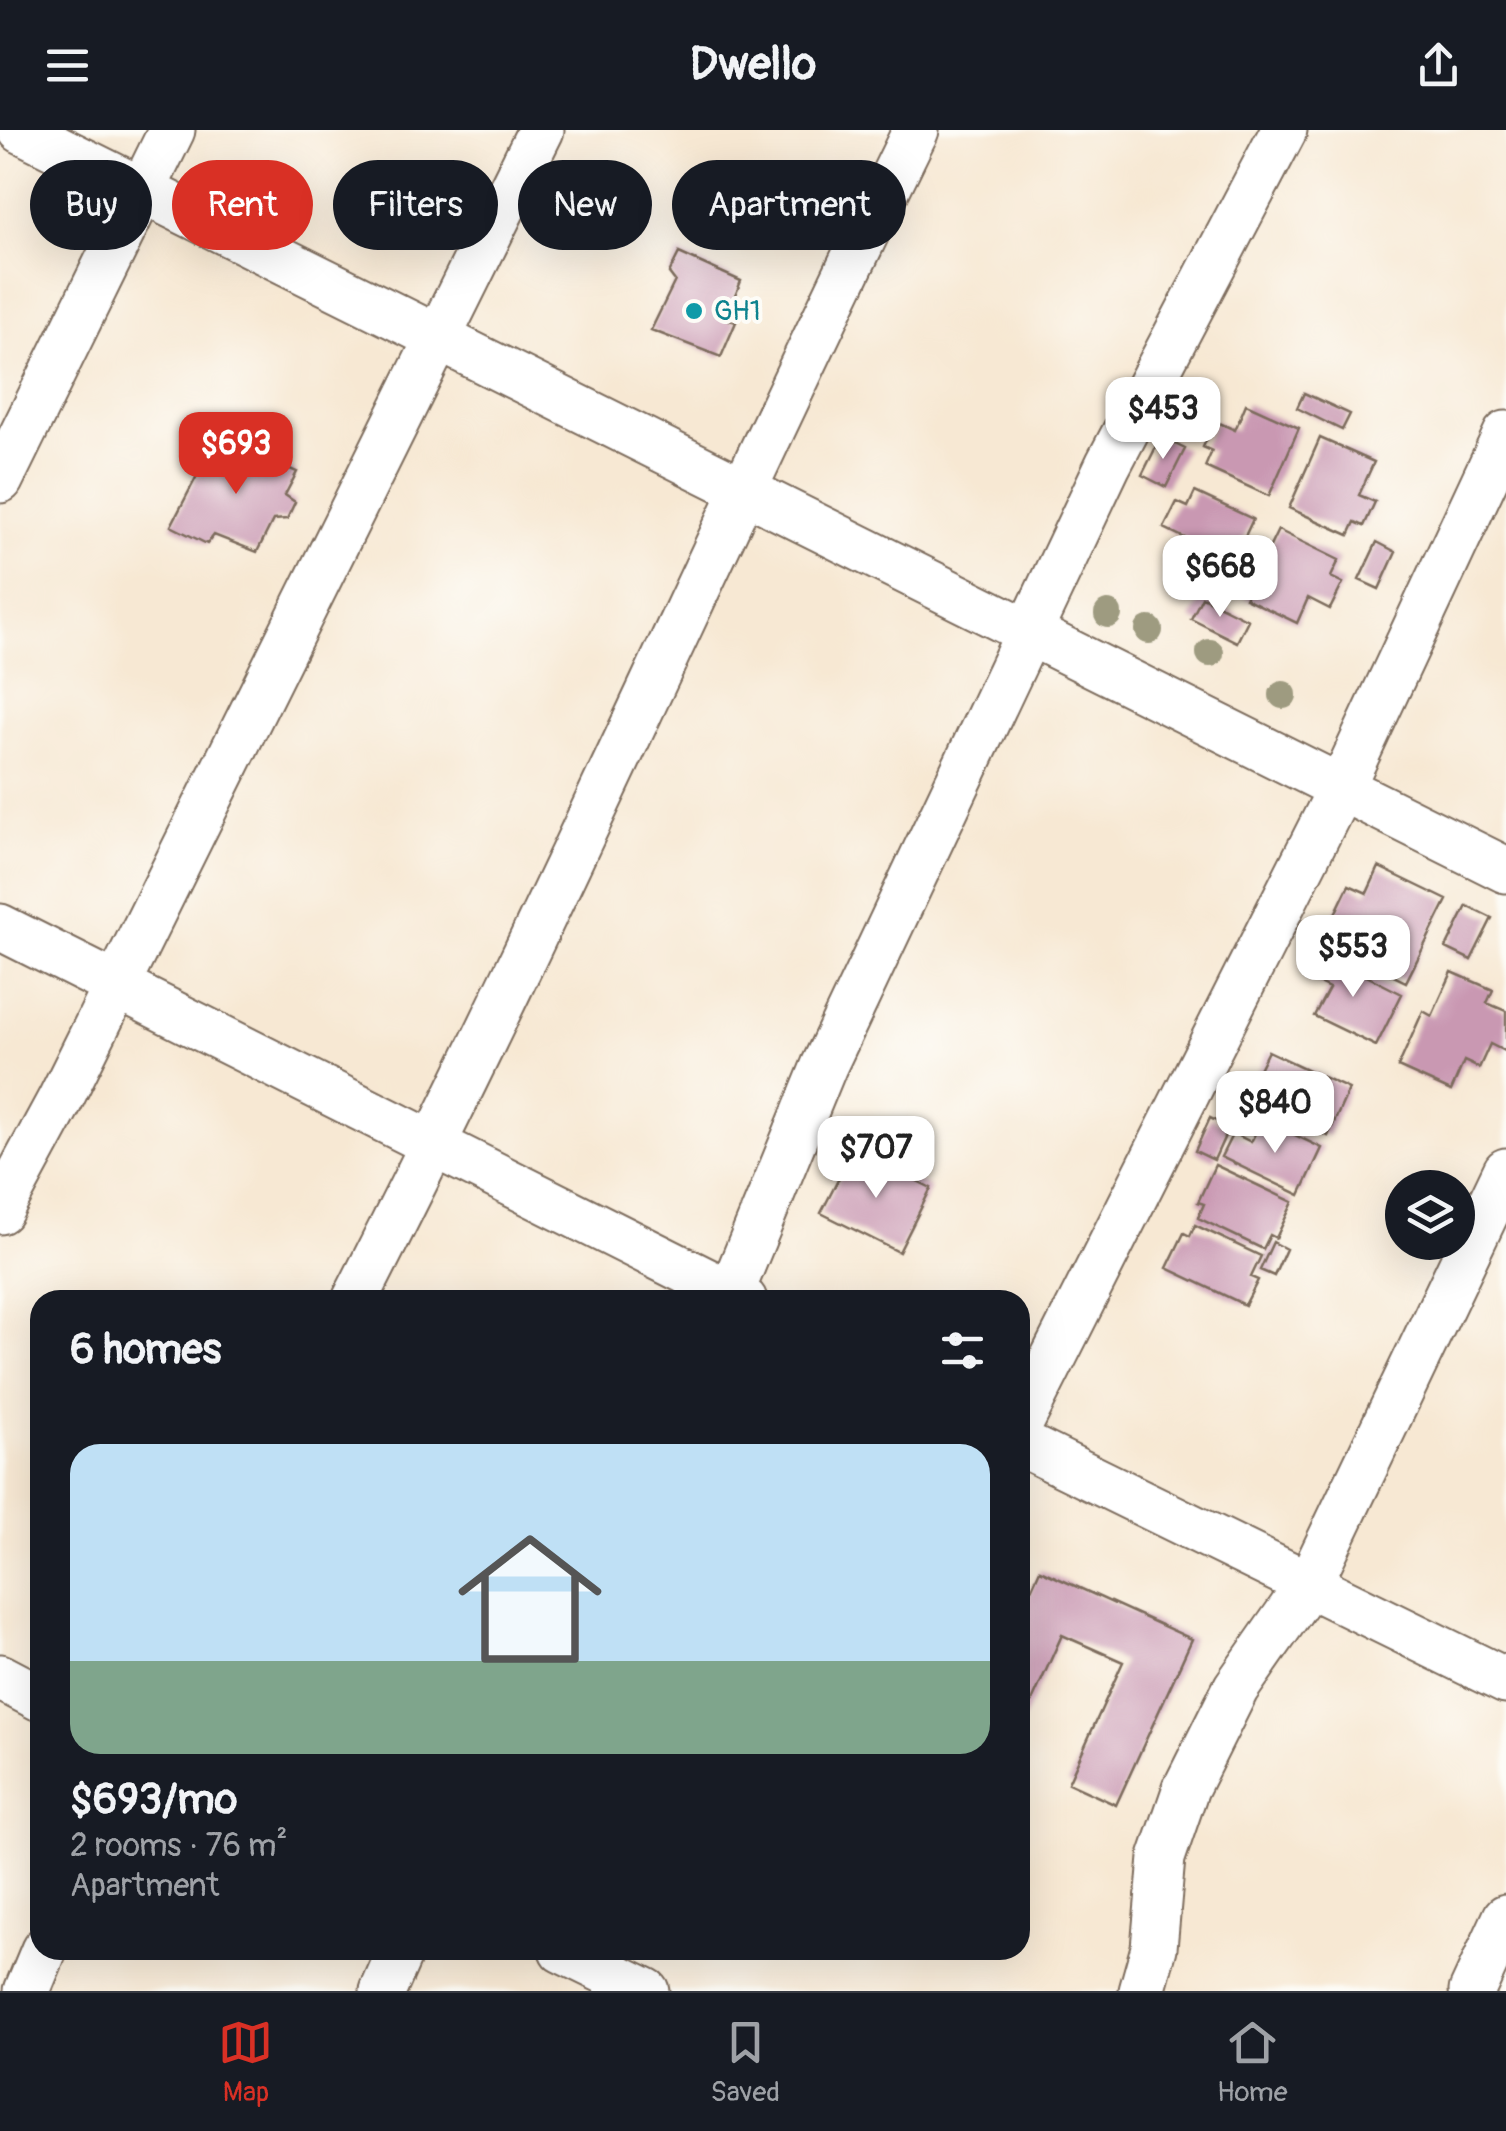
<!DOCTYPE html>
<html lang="en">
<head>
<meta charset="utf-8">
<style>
  :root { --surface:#171b24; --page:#242831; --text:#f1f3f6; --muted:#9ea1a6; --line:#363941; --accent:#d93025 }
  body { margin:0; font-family:Pangolin,sans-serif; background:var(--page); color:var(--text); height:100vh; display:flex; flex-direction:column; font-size:38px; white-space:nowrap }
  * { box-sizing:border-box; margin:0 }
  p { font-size:32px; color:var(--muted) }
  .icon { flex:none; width:55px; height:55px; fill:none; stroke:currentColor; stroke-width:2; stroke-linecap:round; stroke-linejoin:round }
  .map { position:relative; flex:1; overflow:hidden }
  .drawer { position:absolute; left:30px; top:1160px; width:1000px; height:670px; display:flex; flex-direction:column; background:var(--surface); border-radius:30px; box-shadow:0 10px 40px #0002 }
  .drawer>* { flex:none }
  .banner { position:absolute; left:30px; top:30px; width:1000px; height:90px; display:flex; gap:20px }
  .tools { position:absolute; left:1385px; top:1040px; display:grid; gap:20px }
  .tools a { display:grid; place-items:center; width:90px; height:90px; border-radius:50%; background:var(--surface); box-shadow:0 10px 40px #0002; font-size:50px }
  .price { position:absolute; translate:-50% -85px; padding:0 22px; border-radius:20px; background:#fff; color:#222; font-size:32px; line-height:65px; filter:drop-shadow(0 2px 5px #0008) }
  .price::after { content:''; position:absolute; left:50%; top:60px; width:30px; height:22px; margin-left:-15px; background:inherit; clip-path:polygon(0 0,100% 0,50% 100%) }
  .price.current { background:var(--accent); color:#fff }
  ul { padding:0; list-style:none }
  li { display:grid; align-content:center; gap:20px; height:530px; padding:0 40px }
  li span { display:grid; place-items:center; height:310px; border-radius:30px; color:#555 }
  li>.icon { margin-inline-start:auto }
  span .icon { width:180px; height:180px; fill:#fffc; stroke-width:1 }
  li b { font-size:42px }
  h2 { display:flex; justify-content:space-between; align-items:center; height:120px; padding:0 40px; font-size:42px }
  .pill { padding:0 35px; border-radius:45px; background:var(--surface); box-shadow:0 10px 40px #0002; font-size:35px; line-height:90px }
  .pill.current { background:var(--accent); color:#fff }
  header { display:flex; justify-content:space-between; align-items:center; height:130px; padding:0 40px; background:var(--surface); font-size:45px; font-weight:700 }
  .menu { display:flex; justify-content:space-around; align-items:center; height:140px; border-top:2px solid var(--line); background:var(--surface); font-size:28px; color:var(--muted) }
  .menu a { display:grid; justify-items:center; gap:5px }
  .menu .current { color:var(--accent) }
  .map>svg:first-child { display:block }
</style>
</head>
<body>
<header><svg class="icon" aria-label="menu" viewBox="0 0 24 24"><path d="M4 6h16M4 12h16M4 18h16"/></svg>Dwello<svg class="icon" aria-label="share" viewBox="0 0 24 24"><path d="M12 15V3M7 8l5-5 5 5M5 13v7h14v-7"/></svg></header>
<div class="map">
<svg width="1506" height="1861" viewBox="0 0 1506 1861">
  <rect width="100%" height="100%" fill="#fdfcf7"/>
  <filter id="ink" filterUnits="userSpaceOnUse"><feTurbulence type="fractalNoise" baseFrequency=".01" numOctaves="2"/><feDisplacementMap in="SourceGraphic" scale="20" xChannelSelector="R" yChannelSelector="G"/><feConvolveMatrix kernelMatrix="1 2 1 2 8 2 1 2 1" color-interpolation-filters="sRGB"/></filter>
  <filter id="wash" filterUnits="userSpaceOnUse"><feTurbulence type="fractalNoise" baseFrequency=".0048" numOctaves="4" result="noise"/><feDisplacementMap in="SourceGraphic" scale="40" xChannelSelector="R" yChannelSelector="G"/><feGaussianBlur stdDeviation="2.25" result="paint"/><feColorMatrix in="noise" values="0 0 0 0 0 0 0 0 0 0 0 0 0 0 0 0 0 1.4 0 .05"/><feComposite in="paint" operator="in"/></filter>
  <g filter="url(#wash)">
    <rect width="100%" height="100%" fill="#f7e8d3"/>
    <g id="blocks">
      <path fill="#c998b2" d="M679,123l62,28 -15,38 10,3 -15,35 -70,-27 24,-49 -6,-8z
        M1304,263l46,21 -8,16 -45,-22z
        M1246,274l53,24 -30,68 -64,-29 7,-16 -9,-4 12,-26 20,9z
        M217,307l80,35 -12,23 10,7 -8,17 -14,1 -16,32 -43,-17 -7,9 -36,-18z
        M1161,307l24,12 -19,38 -24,-12z
        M1320,308l54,24 -15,33 16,7 -11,24 -9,-4 -6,13 -60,-27z
        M1195,362l58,27 -31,66 -49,-23 12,-24 -21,-10 13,-26 11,5z
        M1278,400l61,30 -8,17 12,6 -13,26 -22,-11 -11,25 -52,-25z
        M1377,412l19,10 -17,37 -20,-9z
        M1202,467l46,23 -11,22 -46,-23z
        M1379,737l68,33 -41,82 -84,-41 27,-56 18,8z
        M1467,776l25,12 -21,42 -25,-12z
        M1319,822l83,42 -26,52 -62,-30 15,-28 -22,-11z
        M1452,842l41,18 -6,13 19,8v41l-16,-8 -11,24 -15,-7 -13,30 -53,-24 25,-56 9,5z
        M1268,921l81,38 -21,47 -58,-28 6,-13 -24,-12z
        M1210,988l19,9 -15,33 -19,-9z
        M1262,989l60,29 -22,47 -79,-38 12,-24 18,9z
        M854,1019l77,39 -32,64 -78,-39z
        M1215,1035l78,37 -17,36 -6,-3 -7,14 -65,-31 6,-14 -6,-2z
        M1195,1095l66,31 -10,21 7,3 -13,25 -78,-37 17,-35 6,3z
        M1273,1112l13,7 -12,27 -14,-6z
        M1040,1440l152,69 -76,166 -48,-22 55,-121 -61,-27 -42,93v-114z"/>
    </g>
  </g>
  <g filter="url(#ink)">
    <use href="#blocks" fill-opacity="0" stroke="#7d6c5d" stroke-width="2.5"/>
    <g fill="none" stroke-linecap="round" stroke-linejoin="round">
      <g stroke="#7d6c5d" stroke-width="49">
        <path id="minor" d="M21,0l1485,740
          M0,350l172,-350
          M0,797l744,373
          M0,1081l60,-111 481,-970
          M355,1170c197,-385 370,-782 561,-1170
          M728,1170l96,-234 284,-601 176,-335
          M1020,1294l321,-636 165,-354
          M1020,1313l486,238
          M0,1547l40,21
          M562,1820l84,41
          M27,1861l17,-41
          M383,1861l18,-41
          M1142,1861l12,-43 8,-90 24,-70 50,-100 74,-106 196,-411
          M1472,1861l34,-74"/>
      </g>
      <use href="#minor" stroke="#fff" stroke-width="45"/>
    </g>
    <g fill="#9e9b80">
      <circle cx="1108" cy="484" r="14"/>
      <circle cx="1149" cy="500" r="14"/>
      <circle cx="1210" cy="523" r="14"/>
      <circle cx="1283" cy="565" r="14"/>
    </g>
  </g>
  <circle fill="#0f9aa8" stroke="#fdfcf7" stroke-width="4" cx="694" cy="181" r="10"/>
  <g text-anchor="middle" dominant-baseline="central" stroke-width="8" stroke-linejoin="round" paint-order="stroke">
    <g font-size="28" fill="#0d838f" stroke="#fdfcf7" text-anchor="start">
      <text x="714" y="181">GH1</text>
    </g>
  </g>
</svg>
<div class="tools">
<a><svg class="icon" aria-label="layers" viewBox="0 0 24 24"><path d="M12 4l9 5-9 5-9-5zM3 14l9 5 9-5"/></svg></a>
</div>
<b class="price" style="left:1163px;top:332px">$453</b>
<b class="price current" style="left:236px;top:367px">$693</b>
<b class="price" style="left:1220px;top:490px">$668</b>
<b class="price" style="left:1353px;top:870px">$553</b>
<b class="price" style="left:1275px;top:1026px">$840</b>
<b class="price" style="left:876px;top:1071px">$707</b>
<div class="banner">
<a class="pill">Buy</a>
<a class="pill current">Rent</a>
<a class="pill">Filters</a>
<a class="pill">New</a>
<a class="pill">Apartment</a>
</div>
<section class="drawer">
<h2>6 homes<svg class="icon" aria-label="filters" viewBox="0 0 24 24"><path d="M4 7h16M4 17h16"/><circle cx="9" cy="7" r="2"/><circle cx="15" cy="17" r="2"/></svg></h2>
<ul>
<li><span style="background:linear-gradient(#bfe0f5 70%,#7fa58c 0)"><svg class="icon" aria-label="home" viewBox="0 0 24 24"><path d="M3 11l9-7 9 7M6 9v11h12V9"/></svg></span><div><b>$693/mo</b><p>2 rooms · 76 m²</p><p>Apartment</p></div></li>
</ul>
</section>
</div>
<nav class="menu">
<a class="current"><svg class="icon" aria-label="map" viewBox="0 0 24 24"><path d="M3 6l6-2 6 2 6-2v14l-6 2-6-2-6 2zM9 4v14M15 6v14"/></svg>Map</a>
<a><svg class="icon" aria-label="saved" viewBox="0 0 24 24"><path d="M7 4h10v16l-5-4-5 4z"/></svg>Saved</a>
<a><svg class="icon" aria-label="home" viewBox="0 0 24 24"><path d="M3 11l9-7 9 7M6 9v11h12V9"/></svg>Home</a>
</nav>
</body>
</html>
